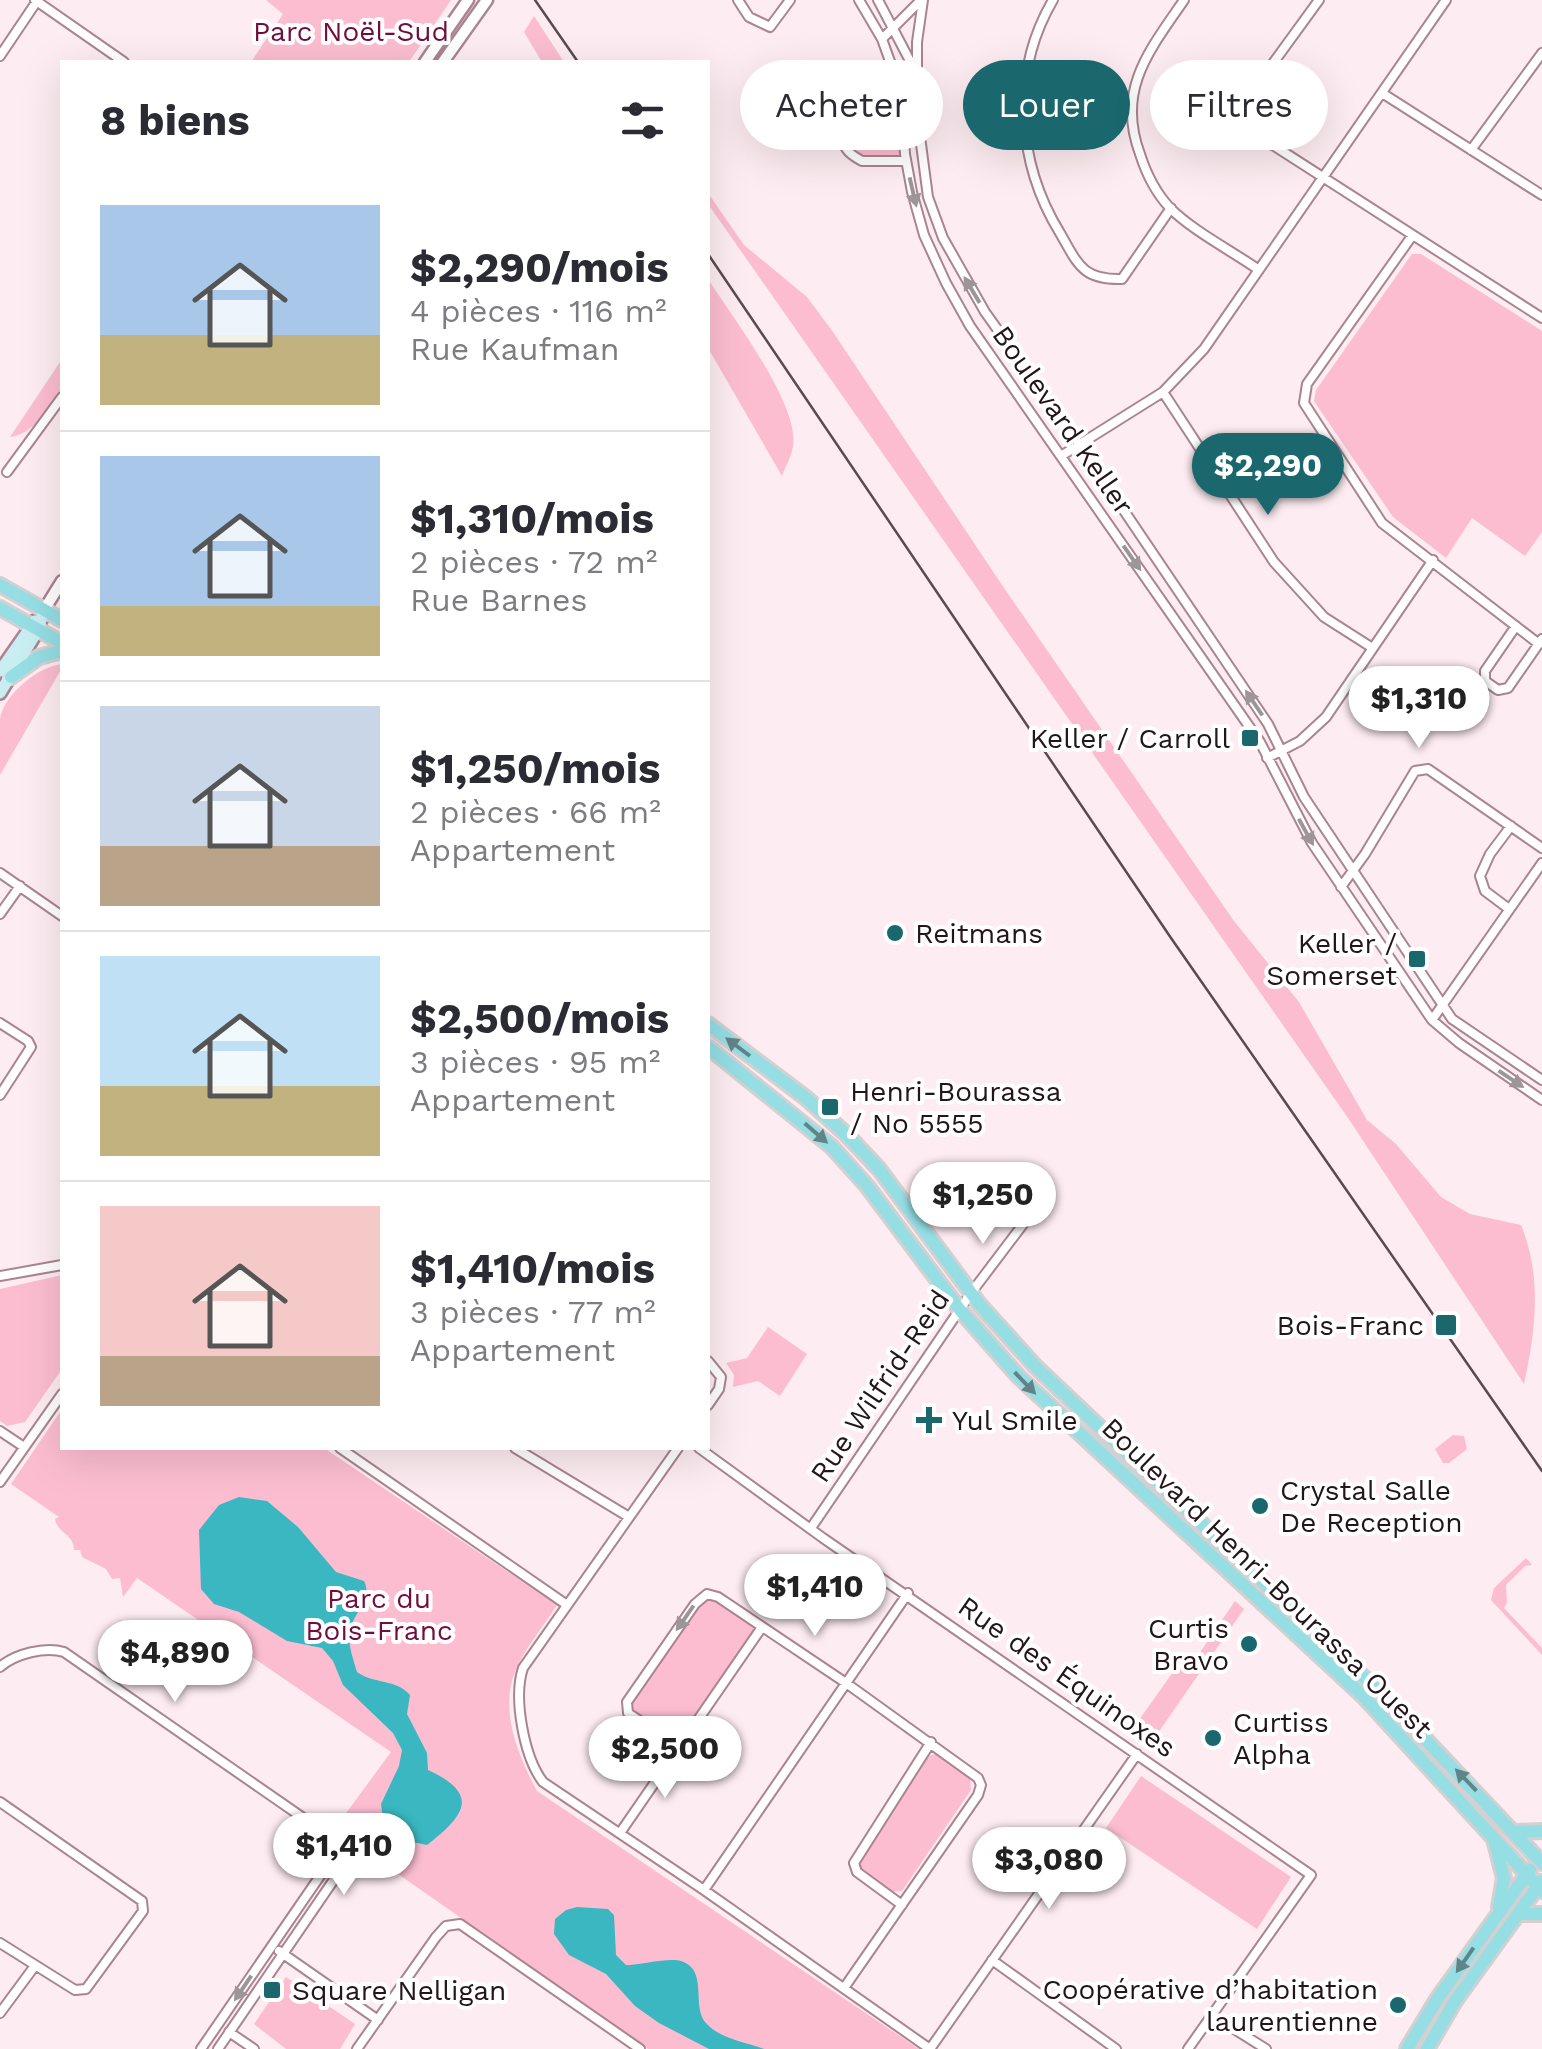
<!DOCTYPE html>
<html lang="fr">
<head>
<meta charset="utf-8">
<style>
  :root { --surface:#fff; --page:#f7f7f7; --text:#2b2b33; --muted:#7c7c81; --line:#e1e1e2; --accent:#1a676d }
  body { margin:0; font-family:"Work Sans",sans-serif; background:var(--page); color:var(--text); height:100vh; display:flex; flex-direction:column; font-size:38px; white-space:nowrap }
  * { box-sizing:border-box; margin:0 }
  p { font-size:32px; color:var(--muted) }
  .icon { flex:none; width:55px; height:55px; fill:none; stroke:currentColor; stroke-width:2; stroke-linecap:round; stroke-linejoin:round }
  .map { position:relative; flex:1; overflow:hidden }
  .details { position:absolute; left:60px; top:60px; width:650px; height:1390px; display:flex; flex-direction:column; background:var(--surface); border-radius:0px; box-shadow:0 10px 40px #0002 }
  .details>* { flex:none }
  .guide { position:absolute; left:740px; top:60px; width:650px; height:90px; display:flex; gap:20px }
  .price { position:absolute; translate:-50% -85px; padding:0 22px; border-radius:35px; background:#fff; color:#222; font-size:32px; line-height:65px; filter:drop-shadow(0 2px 5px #0008) }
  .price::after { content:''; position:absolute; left:50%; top:60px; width:30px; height:22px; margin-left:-15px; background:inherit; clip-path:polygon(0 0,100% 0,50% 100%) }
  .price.active { background:var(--accent); color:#fff }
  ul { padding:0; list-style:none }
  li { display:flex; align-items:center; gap:30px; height:250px; padding:0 40px }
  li+li { border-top:2px solid var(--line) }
  li span { display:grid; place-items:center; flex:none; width:280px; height:200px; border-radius:0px; color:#555 }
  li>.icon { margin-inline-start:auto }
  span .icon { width:120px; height:120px; fill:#fffc; stroke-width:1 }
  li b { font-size:42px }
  h2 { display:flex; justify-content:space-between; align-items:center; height:120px; padding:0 40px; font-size:42px }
  .pill { padding:0 35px; border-radius:45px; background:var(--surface); box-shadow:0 10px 40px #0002; font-size:35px; line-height:90px }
  .pill.active { background:var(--accent); color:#fff }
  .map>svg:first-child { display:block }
</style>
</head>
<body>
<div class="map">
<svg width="1542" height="2049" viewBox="0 0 1542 2049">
  <rect width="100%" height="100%" fill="#fdecf1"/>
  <path fill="#fcbdd1" d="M266,0h185l-42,62h-158l32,-48z
    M534,16l30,46h-22l-18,-30z
    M898,102l3,54c-11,1 -29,5 -40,1 -8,-3 -12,-11 -14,-19 -7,-30 30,-33 51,-36z
    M708,193l36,52 63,52 26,35 169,253 232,336 65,81 68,118 29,24 45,53 29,17 51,11c21,51 15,104 3,159l-176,-266 -640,-914z
    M1412,254h9l121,77v201l-17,24 -53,-38 -26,40 -53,-41 -79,-116 2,-11z
    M708,279c23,36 92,126 85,167 -1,10 -8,21 -11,30l-74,-128z
    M62,359c0,8 2,18 0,26 -4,19 -32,51 -52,52z
    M62,664v4l-62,107c0,-18 0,-38 0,-56 4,-25 39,-53 62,-55z
    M62,1275v94l-37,53 -18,4 -7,-5v-132z
    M768,1327l39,27 -27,42 -22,-15 -25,6 1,-12 -8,-12 21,-5z
    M62,1409v39h262l233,157c-13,21 -33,44 -42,67 -16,39 4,85 22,119l382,258h-271l-277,-194 -11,-20 -19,-15 50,-68 -254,-174 -14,19 -3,-19 -8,1 -6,-10 -24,-12 -2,-7h-6c0,-16 -16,-16 -19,-31l4,-2 -48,-33z
    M1453,1435l11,1 3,13 -18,14h-6l-8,-14z
    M1526,1558l6,7 -7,1 -19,19 1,18 -3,5 38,40v7l-51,-55 3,-12z
    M707,1594l55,33 -83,120 -51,-34 -1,-11 68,-98z
    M1235,1601l9,8 -91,131 -19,-13 44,-62 10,5z
    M935,1754l35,23 1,13 -69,101 -10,1 -31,-24 -1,-10 69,-102z
    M1141,1776l150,101 -34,52 -151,-101z
    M286,1977l69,47 -15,25h-54l-32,-25z"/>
  <path fill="#3ab7c1" d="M239,1497l28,4 31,26 38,45 28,9c9,18 -9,30 -14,48 -3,14 3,29 7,43 16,12 40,7 53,23l-3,19 20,39 1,17c52,24 38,45 -1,75l-19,-4 -25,-22 -2,-15 18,-38 3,-16 -9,-17 -50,-48 -10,-24 -11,-13 -35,-7 -48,-29 -25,-8 -13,-15 -2,-59 20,-25z
    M577,1907l31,2 6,6 2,40 10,10c15,0 43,-8 55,-4 28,9 10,45 25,62 14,16 40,19 58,26h-55l-50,-26 -24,-17 -29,-32 -37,-19 -15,-21 1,-15 11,-9z"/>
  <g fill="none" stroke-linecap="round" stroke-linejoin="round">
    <g stroke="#aa8490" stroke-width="12">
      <path id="minor" d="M35,0l89,62
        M738,0l11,17 21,10 20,-27
        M859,0l23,39 19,53 4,62 7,38 12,43 22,48 24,43 290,416 52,101 120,177 27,23 83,57
        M878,0l32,61 18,136 15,41 42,74 94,132 189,280 36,73 148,222 90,61
        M1053,0c-43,73 -36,163 7,233 18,31 22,47 62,46l49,-71
        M1184,0c-35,51 -68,90 -44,154 6,19 16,39 30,54 23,23 62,43 89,62
        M1319,0l-72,99 -4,16 8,16 291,187
        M882,39l39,-39
        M0,56l37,-55
        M917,78v-36l6,-42
        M1382,93l160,102
        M901,98c-23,4 -64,6 -59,39 2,13 9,18 20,24h44
        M1471,150l71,-97
        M1412,236l-105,148 -3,19 78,120 157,121
        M1163,392l111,170 50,55 47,30
        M1061,456l102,-64 41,-43 242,-349
        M7,472l55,-75
        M1516,626l-31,45v10l13,9 10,-2 34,-49
        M1267,758l33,-17 26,-24 107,-157
        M0,873l62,43
        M1341,887l24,-33 50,-83 13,-2 114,79
        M1509,909l-24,-18 -5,-15 10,-22 21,-28
        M0,914l20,-28
        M1432,1020l110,-157
        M0,1023l28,18 3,6 -31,48
        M0,1276l62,-11
        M708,1361l13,16 -2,12 -11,16
        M0,1431l24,16
        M340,1448l227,157
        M515,1448l114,69
        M678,1448l-155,220c-10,30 1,89 20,114l161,108 226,159
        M699,1448l124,90 488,337 -123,174
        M0,1482l62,-88
        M811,1528l160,-235 53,-70
        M0,1667c15,-13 45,-21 64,-15l284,197 -2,13 -128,187
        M679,1747l-51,-34 -1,-11 68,-98 12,-10 11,3 128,86 132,95 3,7 -3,10 -134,193
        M0,1802l142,99 1,10 -57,78 -11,1 -75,-47
        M620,1833l142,-206
        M704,1890l204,-297
        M902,1905l-45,-33 -3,-9 77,-121
        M279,1951l99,69
        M992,1960l124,89
        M0,2013l34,-46
        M1212,2015l54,34
        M229,2032l25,17
        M201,2049l141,-205
        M357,2049l79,-112 10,-11 14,-2 180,125
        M930,2049l207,-295"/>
    </g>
    <g stroke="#aa8490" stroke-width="15">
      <path id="tertiary" d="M425,62l43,-62
        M443,62l44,-62
        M44,610l18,-29"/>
    </g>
    <g stroke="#aa8490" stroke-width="16">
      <path id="secondary" d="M0,671l35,-50
        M0,693l38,-63 6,-20"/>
    </g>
    <g stroke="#d3d0d1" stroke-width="18">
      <path id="primary" d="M0,585l62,35
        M0,608l62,35
        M11,677l28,-20 23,-6
        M708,1024l98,74 41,37 32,34 101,136 55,61 358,339 149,158
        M708,1047l124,100 35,39 93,124 59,67 345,320 178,194
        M1516,1832l26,-1
        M1495,1843l9,35 -5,29
        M1518,1914h24
        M1407,2049l31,-51 92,-128
        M1427,2049l28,-48 86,-119"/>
    </g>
    <use href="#minor" stroke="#fff" stroke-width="8"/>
    <use href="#tertiary" stroke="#fff" stroke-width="10"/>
    <use href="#secondary" stroke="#c9eef2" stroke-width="11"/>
    <use href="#primary" stroke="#94dee4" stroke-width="12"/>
    <path stroke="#5a4b50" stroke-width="2.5" d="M535,0l43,62
      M708,254l463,684 371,533"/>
  </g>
  <defs><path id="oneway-solid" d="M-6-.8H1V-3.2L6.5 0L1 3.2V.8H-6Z" transform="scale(2.5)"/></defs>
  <g fill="#9c9698">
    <use href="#oneway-solid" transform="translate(913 192) rotate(77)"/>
    <use href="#oneway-solid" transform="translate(972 290) rotate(-121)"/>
    <use href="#oneway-solid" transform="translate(1132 558) rotate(55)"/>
    <use href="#oneway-solid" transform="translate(1254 703) rotate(-124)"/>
    <use href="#oneway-solid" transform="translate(1306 832) rotate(61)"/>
    <use href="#oneway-solid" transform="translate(1511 1079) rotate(34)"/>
    <use href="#oneway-solid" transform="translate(685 1618) rotate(125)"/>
    <use href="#oneway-solid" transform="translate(243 1988) rotate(124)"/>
  </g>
  <g fill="#618489">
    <use href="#oneway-solid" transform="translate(738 1047) rotate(-143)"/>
    <use href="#oneway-solid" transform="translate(816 1133) rotate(41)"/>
    <use href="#oneway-solid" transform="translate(1025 1383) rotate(46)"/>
    <use href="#oneway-solid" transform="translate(1466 1780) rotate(-134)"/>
    <use href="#oneway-solid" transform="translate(1465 1960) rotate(125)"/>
  </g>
  <g fill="#1a676d" stroke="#fff" stroke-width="4">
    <rect x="1240" y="728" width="20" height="20" rx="5"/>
    <circle cx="895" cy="933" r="10"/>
    <rect x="1407" y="949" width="20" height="20" rx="5"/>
    <rect x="820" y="1097" width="20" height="20" rx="5"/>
    <rect x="1434" y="1313" width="24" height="24" rx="5"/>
    <path d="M924 1405h10v10h10v10h-10v10h-10v-10h-10v-10h10z"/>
    <circle cx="1260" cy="1506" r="10"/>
    <circle cx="1249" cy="1644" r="10"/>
    <circle cx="1213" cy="1738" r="10"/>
    <rect x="262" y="1980" width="20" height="20" rx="5"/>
    <circle cx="1398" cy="2005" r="10"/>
  </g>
  <g text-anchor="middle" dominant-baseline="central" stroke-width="8" stroke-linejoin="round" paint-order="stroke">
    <g font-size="28" fill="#710e3f" stroke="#fff">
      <text x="351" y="31">Parc Noël-Sud</text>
      <text x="379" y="1598">Parc du<tspan x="379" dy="32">Bois-Franc</tspan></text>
    </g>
    <g font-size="28" fill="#23151a" stroke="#fff">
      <text transform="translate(1063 420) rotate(55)">Boulevard Keller</text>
      <text transform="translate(880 1386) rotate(-56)">Rue Wilfrid-Reid</text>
      <text transform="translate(1267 1578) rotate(44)">Boulevard Henri-Bourassa Ouest</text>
      <text transform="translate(1067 1677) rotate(35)">Rue des Équinoxes</text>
    </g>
    <g font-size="28" fill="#23151a" stroke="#fff" text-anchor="start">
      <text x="1230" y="738" text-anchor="end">Keller / Carroll</text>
      <text x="915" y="933">Reitmans</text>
      <text x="1397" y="943" text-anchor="end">Keller /<tspan x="1397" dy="32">Somerset</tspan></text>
      <text x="850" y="1091">Henri-Bourassa<tspan x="850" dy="32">/ No 5555</tspan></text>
      <text x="1424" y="1325" text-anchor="end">Bois-Franc</text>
      <text x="952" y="1420">Yul Smile</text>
      <text x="1280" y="1490">Crystal Salle<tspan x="1280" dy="32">De Reception</tspan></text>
      <text x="1229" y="1628" text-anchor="end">Curtis<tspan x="1229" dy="32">Bravo</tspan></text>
      <text x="1233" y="1722">Curtiss<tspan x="1233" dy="32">Alpha</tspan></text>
      <text x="1378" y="1989" text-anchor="end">Coopérative d’habitation<tspan x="1378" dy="32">laurentienne</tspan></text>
      <text x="292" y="1990">Square Nelligan</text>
    </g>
  </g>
</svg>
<b class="price active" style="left:1268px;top:518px">$2,290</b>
<b class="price" style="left:1419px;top:751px">$1,310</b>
<b class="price" style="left:983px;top:1247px">$1,250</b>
<b class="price" style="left:815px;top:1639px">$1,410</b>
<b class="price" style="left:175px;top:1705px">$4,890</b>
<b class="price" style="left:665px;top:1801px">$2,500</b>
<b class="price" style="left:344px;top:1898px">$1,410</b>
<b class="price" style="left:1049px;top:1912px">$3,080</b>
<div class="guide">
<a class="pill">Acheter</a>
<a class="pill active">Louer</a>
<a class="pill">Filtres</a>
</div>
<section class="details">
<h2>8 biens<svg class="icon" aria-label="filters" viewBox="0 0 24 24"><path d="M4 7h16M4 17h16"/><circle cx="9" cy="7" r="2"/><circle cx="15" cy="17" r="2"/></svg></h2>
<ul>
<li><span style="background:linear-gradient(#a9c7e8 65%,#c2b280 0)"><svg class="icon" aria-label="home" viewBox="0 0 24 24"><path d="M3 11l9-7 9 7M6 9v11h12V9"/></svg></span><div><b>$2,290/mois</b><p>4 pièces · 116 m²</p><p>Rue Kaufman</p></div></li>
<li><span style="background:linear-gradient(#a9c7e8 75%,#c2b280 0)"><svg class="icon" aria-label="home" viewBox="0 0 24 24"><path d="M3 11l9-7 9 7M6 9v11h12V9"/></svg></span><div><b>$1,310/mois</b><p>2 pièces · 72 m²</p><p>Rue Barnes</p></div></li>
<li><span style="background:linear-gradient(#c9d6e8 70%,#b9a48a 0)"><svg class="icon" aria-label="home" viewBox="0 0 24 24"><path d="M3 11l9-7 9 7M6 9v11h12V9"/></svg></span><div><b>$1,250/mois</b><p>2 pièces · 66 m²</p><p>Appartement</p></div></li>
<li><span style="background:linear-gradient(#bfe0f5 65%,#c2b280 0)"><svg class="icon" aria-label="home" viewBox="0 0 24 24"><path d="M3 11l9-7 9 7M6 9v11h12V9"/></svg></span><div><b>$2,500/mois</b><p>3 pièces · 95 m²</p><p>Appartement</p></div></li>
<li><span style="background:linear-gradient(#f6c9c9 75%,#b9a48a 0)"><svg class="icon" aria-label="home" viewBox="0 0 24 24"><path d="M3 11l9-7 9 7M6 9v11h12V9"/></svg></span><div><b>$1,410/mois</b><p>3 pièces · 77 m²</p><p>Appartement</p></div></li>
</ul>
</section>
</div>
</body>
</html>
